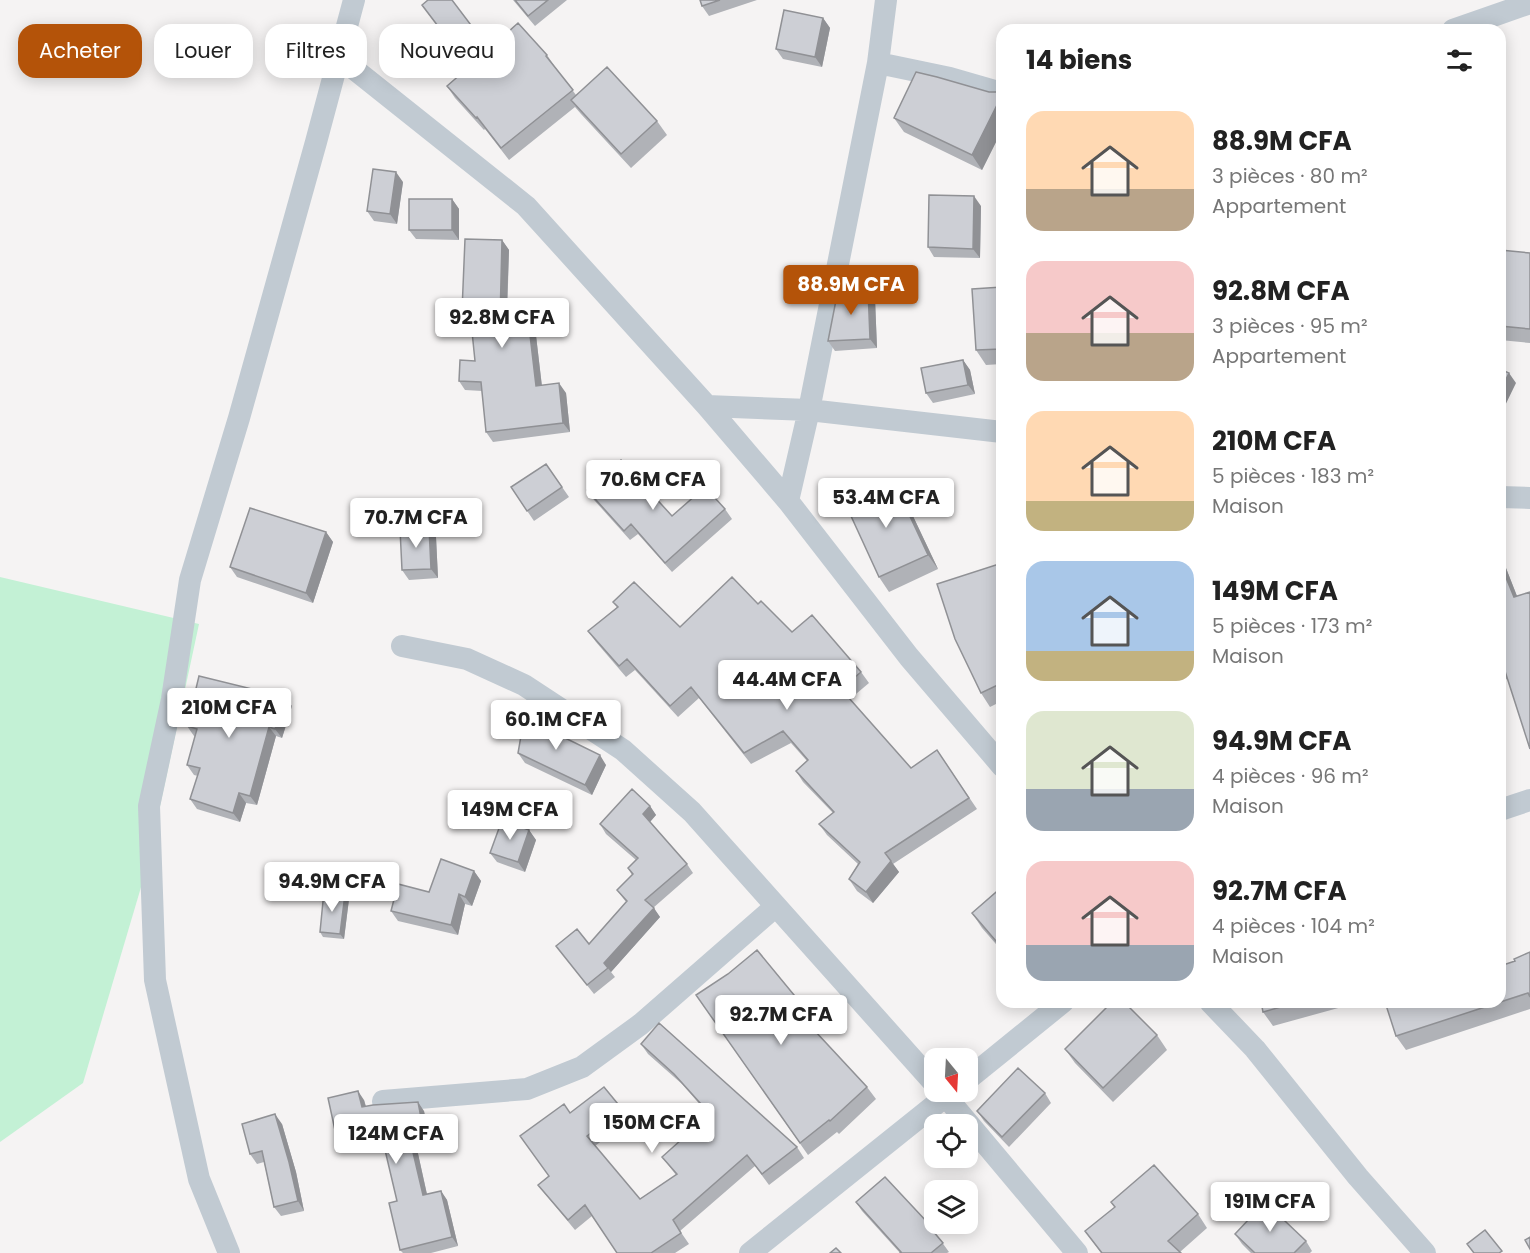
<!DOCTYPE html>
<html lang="fr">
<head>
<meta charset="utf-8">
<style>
  :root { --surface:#fff; --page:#f6f6f6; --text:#222; --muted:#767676; --accent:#b45309 }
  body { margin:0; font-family:Poppins,sans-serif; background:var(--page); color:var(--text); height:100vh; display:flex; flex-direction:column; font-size:22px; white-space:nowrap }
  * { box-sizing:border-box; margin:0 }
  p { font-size:20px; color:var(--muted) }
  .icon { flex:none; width:33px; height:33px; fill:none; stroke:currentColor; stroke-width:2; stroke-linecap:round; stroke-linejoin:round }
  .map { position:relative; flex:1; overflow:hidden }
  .details { position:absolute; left:996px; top:24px; width:510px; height:984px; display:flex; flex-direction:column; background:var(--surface); border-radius:18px; box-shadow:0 3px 15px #0003 }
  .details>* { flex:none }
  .banner { position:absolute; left:18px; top:24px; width:570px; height:54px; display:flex; gap:12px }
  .needle { width:39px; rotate:162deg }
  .tools { position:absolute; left:924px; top:1048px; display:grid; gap:12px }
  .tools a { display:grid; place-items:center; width:54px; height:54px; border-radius:12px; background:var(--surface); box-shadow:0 3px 15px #0003; font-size:30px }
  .price { position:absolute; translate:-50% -51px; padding:0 14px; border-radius:6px; background:#fff; color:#222; font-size:20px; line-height:39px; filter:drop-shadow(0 2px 3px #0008) }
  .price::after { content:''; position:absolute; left:50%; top:36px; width:18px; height:14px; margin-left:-9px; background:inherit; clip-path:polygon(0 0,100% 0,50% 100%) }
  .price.selected { background:var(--accent); color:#fff }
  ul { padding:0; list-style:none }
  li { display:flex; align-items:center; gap:18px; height:150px; padding:0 30px }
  li span { display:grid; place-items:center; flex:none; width:168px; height:120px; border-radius:18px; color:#555 }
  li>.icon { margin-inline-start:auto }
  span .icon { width:72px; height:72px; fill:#fffc; stroke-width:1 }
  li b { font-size:26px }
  h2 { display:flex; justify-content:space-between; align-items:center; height:72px; padding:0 30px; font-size:26px }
  .pill { padding:0 21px; border-radius:18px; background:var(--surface); box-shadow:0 3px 15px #0003; font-size:21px; line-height:54px }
  .pill.selected { background:var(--accent); color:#fff }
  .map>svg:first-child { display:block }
</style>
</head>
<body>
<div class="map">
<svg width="1530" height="1253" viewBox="0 0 1530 1253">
  <rect width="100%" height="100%" fill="#f5f3f3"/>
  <path fill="#c3f1d5" d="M0,577l199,47 -52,243 -64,216 -83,59z"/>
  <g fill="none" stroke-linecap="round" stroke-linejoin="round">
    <path stroke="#c1cad2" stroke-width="22" d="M1453,30l77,-27
      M339,57l187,149 181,200 81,95 121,156 93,109
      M878,63l72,15 52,15
      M707,406l102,4 193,22
      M1500,497l30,1
      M788,501l21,-91 69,-347 8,-63
      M402,646l65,13 57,26 99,65 69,62 242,271
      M1500,810l30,-10
      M1210,1002l45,47 103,128 67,76
      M968,1079l95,-77
      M942,1092l135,161
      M383,1101l144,-12 55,-22 59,-43 135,-118
      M229,1253l-30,-74 -44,-199 -6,-174 23,-107 18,-119 49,-162 77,-276 38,-142
      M750,1253l201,-161"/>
  </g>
  <path fill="#b0b2b7" d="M513,0h54l-32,26z
    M700,0h57l-48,16 -7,-10z
    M422,5l67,44 58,6 8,12 21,28 81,26 10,14 -36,33 -50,-54 -6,-7 -66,53 -24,-31 -1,1 -29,-32 -8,-12 21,-19z
    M823,18l7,10 -8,39 -39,-8 -7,-10z
    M1002,87v43l-20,40 -78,-38 -10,-14 95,-26h7z
    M403,182l-6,42 -23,-3 -7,-10z
    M452,199l7,10v31l-43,-1 -7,-9z
    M981,206l-1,52 -46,-1 -6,-10z
    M502,240l7,10 -2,70 21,-2 7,9 7,59 24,7 4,39 -77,10 -7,-10 -4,-41 -17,-1 -6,-9 16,-20 -4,-40h-2l-7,-10z
    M1500,250l30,3v90l-30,-3z
    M1002,287v77l-16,1 -10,-15z
    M875,299l2,49 -42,3 -7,-10z
    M963,360l7,10 5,24 -42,9 -7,-10z
    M546,464l23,33 -35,24 -23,-34z
    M587,490l85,26 53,-7 7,10 -60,53 -34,-38 -8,6 -36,-40z
    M903,495l35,74 -49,23 -10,-15z
    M429,527l7,10 2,41 -29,2 -7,-10z
    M326,532l7,10 -20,61 -76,-26 -7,-10z
    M1500,558l4,5 13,33 -10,83 -4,2 -3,-4z
    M1002,563v138l-12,6 -9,-14z
    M613,602l67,25 78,-23 34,28 69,40 8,11 -19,16 61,69 26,-18 40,59 -84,55 6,8 -26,31 -16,-12 -8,-12 9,-15 -31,-29 -8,-11 14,-11 -30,-31 -7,-11 11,-10 -16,-18 -40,21 -52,-66 -21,19 -43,-47 -9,7 -30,-35 -8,-11 29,-24z
    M285,697l7,9 -10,32 -6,-2 -19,69 -11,-2 -6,19 -43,-13 -7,-10 8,-23 -4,-1 -7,-10 8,-29h-1l-7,-10z
    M561,724l7,10 -1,5 39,26 -14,30 -67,-32 -7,-10z
    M650,806l6,9 -6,7 37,42 6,9 -40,35 7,9 -49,55 4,5 -21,17 -38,-48 33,-2 37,-42 -9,-12 15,-15 -4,-7 8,-8 -30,-26 -6,-10z
    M529,830l7,10 -11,32 -28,-10 -7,-9z
    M474,871l7,10 -9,25 -7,-2 -7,31 -60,-14 -7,-10z
    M1002,887v64l-20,-23 -10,-15z
    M349,899l-5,40 -21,-2 -3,-5z
    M1530,952v57l-124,41 -10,-14z
    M728,974l80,38 9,12 -5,4 55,59 9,12 -37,35 -2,-2 -29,23 -112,-160z
    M1261,1002h99l-87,24 -10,-14z
    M1157,1035l10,15 -54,52 -38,-39 -10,-14z
    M641,1044l156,103 7,11 -35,27 -14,-19 -75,65 9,13 -14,9h-58l-25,-37 -17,14 -29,-35 -8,-10 11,-9 21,-63 52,-4 7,11 -34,26 45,53 36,-24 -14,-18 47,-42 -27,-31 -34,-30z
    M1045,1093l6,10 -42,44 -25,-26 -7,-10z
    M364,1100l2,6 58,5 5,26 -14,3 12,54 14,-3 6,9 11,46 -27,7h-28l-3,-3 -3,-49 -13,-58 -39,10 -7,-9z
    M282,1124l14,48 8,39 -23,5 -7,-9 -10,-45 -7,2 -7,-10z
    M856,1202l72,21 21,29 -2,1h-47l-38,-42z
    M1198,1214l9,14 -27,24 1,1h-80l-16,-22z
    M1235,1234l71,7 6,10 -2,2h-59l-9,-9z"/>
  <path fill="#909195" d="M823,18l7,10 -8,39 -7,-10z
    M1002,95v35l-20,40 -10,-15z
    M396,172l7,10 -6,42 -7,-10z
    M974,196l7,10 -1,52 -7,-9z
    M452,199l7,10v31l-7,-10z
    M502,240l7,10 -3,81 -6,-10z
    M868,289l7,10 2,49 -7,-9z
    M528,318l7,9 8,69 -7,-10z
    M963,360l7,10 5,24 -7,-9z
    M1509,373l7,10 -16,33v-24z
    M559,383l7,10 4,39 -7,-9z
    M893,480l10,15 35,74 -10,-14z
    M429,527l7,10 2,41 -7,-9z
    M326,532l7,10 -20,61 -7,-10z
    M1500,558l4,5 18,46 -8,-12 -14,-34z
    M285,697l7,9 -10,32 -7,-9z
    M561,724l7,10 -2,11 -7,-10z
    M269,727l7,9 -19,69 -7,-9z
    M600,755l6,10 -14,30 -7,-10z
    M239,793l7,10 -6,19 -7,-9z
    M650,806l6,9 -7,8 -6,-9z
    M529,830l7,10 -11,32 -7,-10z
    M891,861l8,11 -26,31 -7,-11z
    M474,871l7,10 -9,25 -7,-9z
    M345,894l4,5 -5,40 -4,-5z
    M459,894l6,10 -7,31 -7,-10z
    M654,908l6,9 -49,55 -7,-9z
    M358,1091l6,9 4,16 -6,-9z
    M418,1102l6,9 5,26 -6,-9z
    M275,1114l7,10 14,48 8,39 -6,-10z
    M408,1131l7,9 14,64 -6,-9z
    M441,1191l6,9 11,46 -6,-9z"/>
  <path fill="#cdcfd5" stroke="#909195" stroke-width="1.5" d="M428,0h24l37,49 29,-26 29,32 -1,1 27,34 -72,58 -24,-31 -1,1 -29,-32 22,-19 -47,-62z
    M515,0h33l-20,16z
    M700,0h20l-18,6z
    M784,10l39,8 -8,39 -39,-8z
    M607,67l50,54 -36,33 -50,-54z
    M916,72l21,5 52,15h7l6,-5v8l-30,60 -78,-37z
    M373,169l23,3 -6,42 -23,-3z
    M929,195l45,1 -1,53 -45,-2z
    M409,199h43v31h-43z
    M465,239l37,1 -2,81 28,-3 8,68 23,-3 4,40 -77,9 -5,-50 -22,-1 1,-21 15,1 -5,-49 -8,-1z
    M1500,250l30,3v76l-30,-3z
    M1002,287v62l-26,1 -4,-61z
    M868,289l2,50 -42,2 10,-51z
    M963,360l5,25 -42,8 -5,-25z
    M1500,369l9,4 -9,19z
    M621,460l51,56 33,-29 20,22 -60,54 -34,-39 -7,7 -37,-41z
    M546,464l16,23 -35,24 -16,-24z
    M893,480l35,75 -49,22 -34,-74z
    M250,508l76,24 -20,61 -76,-26z
    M429,527l2,42 -29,1 -2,-41z
    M1002,563v120l-21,10 -26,-54 -18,-55z
    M1500,563l14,34 16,-5v157l-27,-84 -3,1z
    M732,577l26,27 3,-3 31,31 20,-17 49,57 -20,17 70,79 26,-18 32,48 -84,55 6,8 -25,31 -17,-13 11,-17 -41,-38 15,-12 -38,-41 12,-11 -25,-29 -39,22 -53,-66 -21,19 -43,-47 -8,7 -31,-35 30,-24 -5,-5 21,-20 46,45z
    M199,676l86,21 -10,32 -6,-2 -19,69 -11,-3 -6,20 -43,-14 10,-31 -13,-3 10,-36 -10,-3z
    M524,719l37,5 -2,11 41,20 -15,30 -67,-32z
    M632,789l18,17 -7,8 44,50 -42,36 9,8 -50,55 4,5 -21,17 -31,-39 21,-17 12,15 38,-43 -10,-11 16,-16 -5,-6 10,-10 -38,-34z
    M502,820l27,10 -11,32 -28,-9z
    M441,859l33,12 -9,26 -6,-3 -8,31 -60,-14 7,-27 31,8z
    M1002,887v61l-30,-35z
    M324,891l21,3 -5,40 -20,-2z
    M757,950l51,62 -6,5 65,70 -37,34 -1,-1 -29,23 -104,-148 32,-21z
    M1530,952v45l-2,-4 -132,43 -11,-34h115v-36l15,-5 -1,-2z
    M1112,1002h12l33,33 -54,53 -38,-39z
    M1261,1002h38l-36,10z
    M659,1023l138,124 -35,27 -15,-19 -74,65 8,13 -30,20h-34l-32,-48 -17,15 -30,-35 11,-9 -29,-40 44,-32 6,9 34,-26 18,22 -35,27 53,63 37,-25 -15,-17 48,-43 -36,-40 -33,-30z
    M1018,1068l27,25 -43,44 -25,-26z
    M358,1091l4,16 11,-2 45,-3 5,26 -15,3 15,64 18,-4 11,46 -52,13 -11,-47 8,-2 -16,-68 -43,11 -10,-46z
    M275,1114l14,48 9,39 -24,6 -12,-56 -12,3 -8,-30z
    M1154,1165l44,49 -30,27 13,12h-79l-17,-22 30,-24 -4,-5z
    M885,1177l43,46 -1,1 16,19 -12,10h-31l1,-1 -45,-50z
    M1265,1202l41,39 -12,12h-39l-20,-19z
    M1485,1230l17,21 -3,2h-25l-7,-9z
    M1530,1237v12l-5,-9z
    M836,1248l5,5h-11z"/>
</svg>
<div class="tools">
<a><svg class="needle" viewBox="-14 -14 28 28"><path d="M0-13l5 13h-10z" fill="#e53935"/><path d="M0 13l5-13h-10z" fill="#767676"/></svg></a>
<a><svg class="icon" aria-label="locate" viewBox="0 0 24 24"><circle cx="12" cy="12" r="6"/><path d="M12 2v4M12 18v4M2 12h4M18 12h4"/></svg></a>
<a><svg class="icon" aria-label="layers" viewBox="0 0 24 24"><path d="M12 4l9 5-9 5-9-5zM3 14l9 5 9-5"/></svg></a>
</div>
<b class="price selected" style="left:851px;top:316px">88.9M CFA</b>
<b class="price" style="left:502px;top:349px">92.8M CFA</b>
<b class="price" style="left:653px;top:511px">70.6M CFA</b>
<b class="price" style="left:886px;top:529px">53.4M CFA</b>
<b class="price" style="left:416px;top:549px">70.7M CFA</b>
<b class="price" style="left:787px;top:711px">44.4M CFA</b>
<b class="price" style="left:229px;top:739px">210M CFA</b>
<b class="price" style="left:556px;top:751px">60.1M CFA</b>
<b class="price" style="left:510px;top:841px">149M CFA</b>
<b class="price" style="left:332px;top:913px">94.9M CFA</b>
<b class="price" style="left:781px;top:1046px">92.7M CFA</b>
<b class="price" style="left:652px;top:1154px">150M CFA</b>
<b class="price" style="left:396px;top:1165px">124M CFA</b>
<b class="price" style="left:1270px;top:1233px">191M CFA</b>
<div class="banner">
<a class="pill selected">Acheter</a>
<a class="pill">Louer</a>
<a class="pill">Filtres</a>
<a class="pill">Nouveau</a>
</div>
<section class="details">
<h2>14 biens<svg class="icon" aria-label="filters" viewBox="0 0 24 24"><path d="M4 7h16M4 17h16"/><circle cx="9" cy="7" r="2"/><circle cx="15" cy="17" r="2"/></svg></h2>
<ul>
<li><span style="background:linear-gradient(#ffd9b3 65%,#b9a48a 0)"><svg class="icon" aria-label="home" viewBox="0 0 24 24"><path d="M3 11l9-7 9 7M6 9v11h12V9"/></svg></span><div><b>88.9M CFA</b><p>3 pièces · 80 m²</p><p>Appartement</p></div></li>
<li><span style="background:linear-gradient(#f6c9c9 60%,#b9a48a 0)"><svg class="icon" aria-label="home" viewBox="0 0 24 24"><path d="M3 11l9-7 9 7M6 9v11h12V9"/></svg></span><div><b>92.8M CFA</b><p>3 pièces · 95 m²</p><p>Appartement</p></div></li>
<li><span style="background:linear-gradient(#ffd9b3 75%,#c2b280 0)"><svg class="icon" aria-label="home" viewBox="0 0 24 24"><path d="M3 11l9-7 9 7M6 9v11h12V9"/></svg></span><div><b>210M CFA</b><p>5 pièces · 183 m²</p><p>Maison</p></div></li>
<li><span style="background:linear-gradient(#a9c7e8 75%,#c2b280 0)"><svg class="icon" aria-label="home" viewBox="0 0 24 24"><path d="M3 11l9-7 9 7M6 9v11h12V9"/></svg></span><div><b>149M CFA</b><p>5 pièces · 173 m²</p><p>Maison</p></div></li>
<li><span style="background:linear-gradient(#dfe7d0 65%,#9aa5b1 0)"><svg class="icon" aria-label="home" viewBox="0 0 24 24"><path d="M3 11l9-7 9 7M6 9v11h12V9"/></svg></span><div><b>94.9M CFA</b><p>4 pièces · 96 m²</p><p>Maison</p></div></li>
<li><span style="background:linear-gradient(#f6c9c9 70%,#9aa5b1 0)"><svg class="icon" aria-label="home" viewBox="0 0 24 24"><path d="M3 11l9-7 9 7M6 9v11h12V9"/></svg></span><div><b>92.7M CFA</b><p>4 pièces · 104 m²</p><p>Maison</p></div></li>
</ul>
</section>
</div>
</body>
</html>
